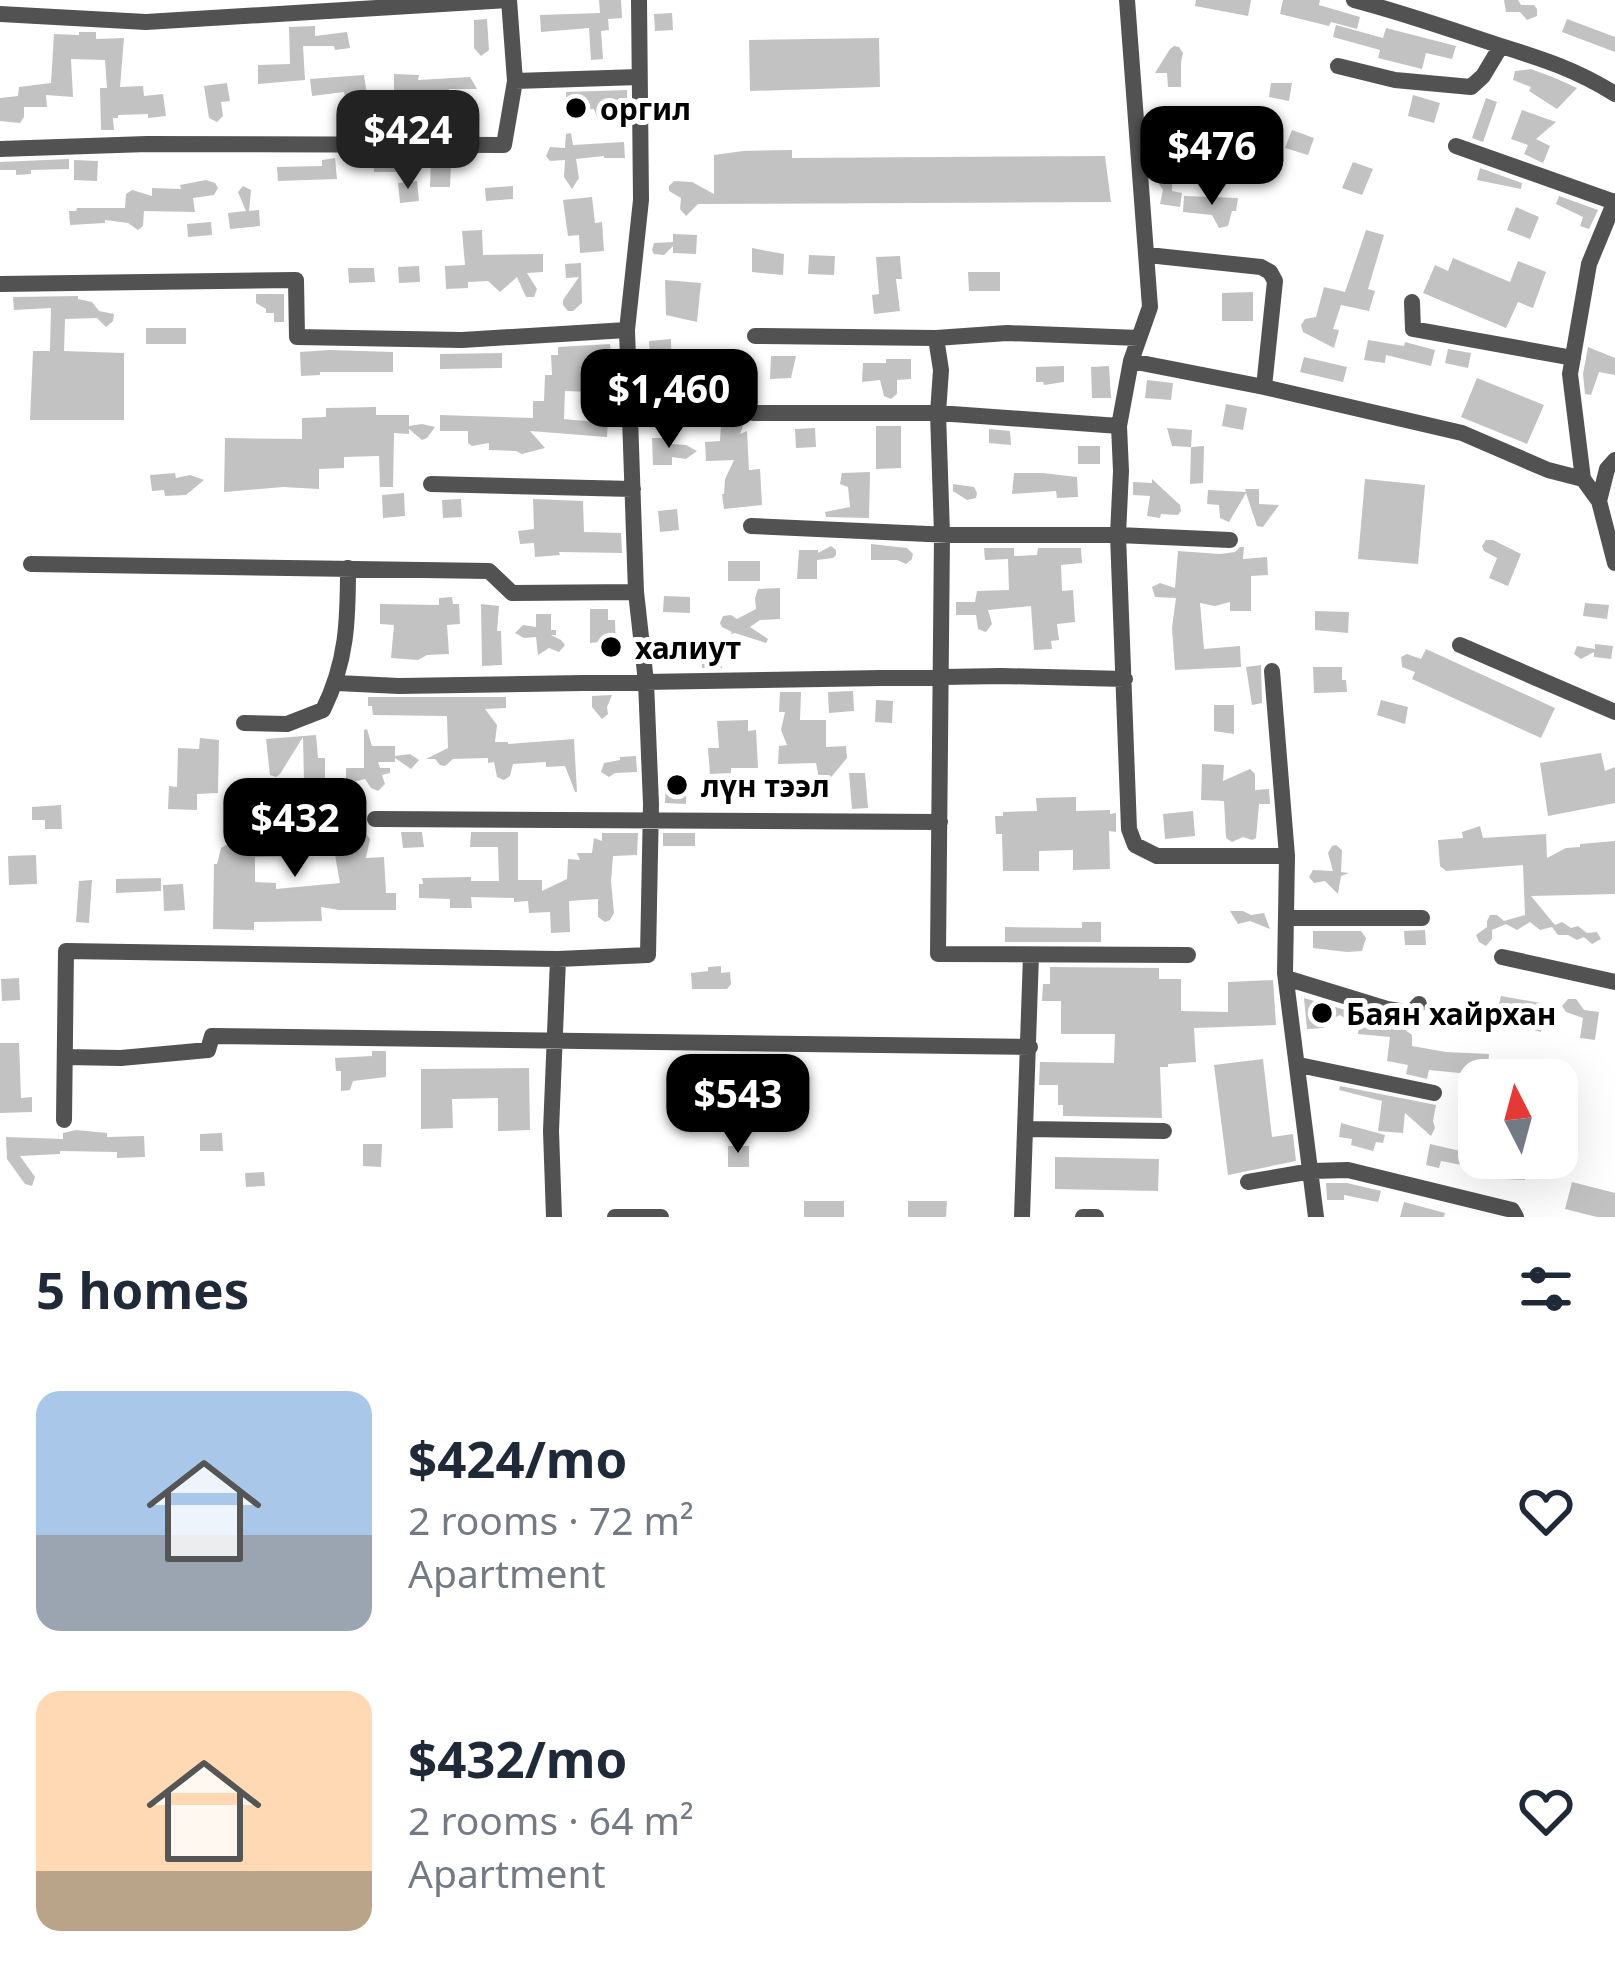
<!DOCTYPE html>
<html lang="en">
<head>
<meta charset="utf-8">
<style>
  :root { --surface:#fff; --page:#f6f6f7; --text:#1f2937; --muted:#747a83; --accent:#000 }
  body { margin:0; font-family:"Noto Sans",sans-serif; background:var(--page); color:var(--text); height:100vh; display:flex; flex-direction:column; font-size:45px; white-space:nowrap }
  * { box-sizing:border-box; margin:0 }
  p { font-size:39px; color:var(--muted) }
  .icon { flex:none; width:66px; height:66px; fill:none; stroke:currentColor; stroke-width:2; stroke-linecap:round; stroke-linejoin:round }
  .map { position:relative; height:1217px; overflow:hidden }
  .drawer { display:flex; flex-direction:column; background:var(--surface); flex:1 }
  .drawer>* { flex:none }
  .needle { width:78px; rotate:354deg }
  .buttons { position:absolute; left:1458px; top:1059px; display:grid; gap:24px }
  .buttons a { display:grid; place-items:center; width:120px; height:120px; border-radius:24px; background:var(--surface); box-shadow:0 12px 48px #0002; font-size:60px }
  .price { position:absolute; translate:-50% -102px; padding:0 27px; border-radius:24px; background:var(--accent); color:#fff; font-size:39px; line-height:78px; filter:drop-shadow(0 3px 6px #0008) }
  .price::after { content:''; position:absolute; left:50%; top:72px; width:36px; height:27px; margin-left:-18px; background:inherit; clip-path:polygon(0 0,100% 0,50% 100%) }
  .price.selected { background:#222; color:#fff }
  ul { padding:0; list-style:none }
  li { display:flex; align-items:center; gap:36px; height:300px; padding:0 36px }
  li span { display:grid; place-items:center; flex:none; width:336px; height:240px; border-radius:24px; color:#555 }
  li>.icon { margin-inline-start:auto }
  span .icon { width:144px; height:144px; fill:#fffc; stroke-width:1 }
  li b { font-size:51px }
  h2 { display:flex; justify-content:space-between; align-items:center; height:144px; padding:0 36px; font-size:51px }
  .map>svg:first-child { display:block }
</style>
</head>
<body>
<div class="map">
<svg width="1615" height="1217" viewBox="0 0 1615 1217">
  <rect width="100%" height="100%" fill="#fff"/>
  <path fill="#c2c2c2" d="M599,0h22l1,18 -14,1 1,11 -8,1 2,28 -12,1 -2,-32 -48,4 -1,-17 60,-2z
    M1196,0h55l-3,16 -53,-10z
    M1283,0h37l-1,5 41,12 -3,12 -26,-7 -2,4 -49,-12z
    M1504,0h14l3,5h13l3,4v7l-10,4 -7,-8h-14z
    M672,13l1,17 -18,1 -1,-17z
    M487,19l2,31 -8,6 -7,-8v-28z
    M1567,19l48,18v15l-53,-20z
    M1336,25l47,13 3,-10 70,18 -4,13 -26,-6 -4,16 -44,-11 2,-8 -47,-13z
    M315,26v10l32,-4 3,16 -15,2 -1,-4h-31l2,34 -47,4v-19l32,-1 -1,-37z
    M79,32h17v7l28,-1 -4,49 23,-1 1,10 19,-2 3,22 -18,2v-4l-30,1v3h-5l1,12h-13l-1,-42h7l-2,-28 -34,-1 2,38 -27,-2 1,12h-23v10l-4,6 -20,-2v-23l18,-2 1,-9 32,-4 3,-49 25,1z
    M879,38l1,49 -130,4 -1,-51z
    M1174,46l5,1 4,6 -2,9v25h-13l-1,-14h-12l15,-24z
    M1531,69l24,9 22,10 -20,21 -28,-18 2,-4 -18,-7 2,-9z
    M394,74l25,1 -1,5 52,-3 7,12h-28l1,5 -19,3 -37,-2z
    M364,75l3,20 -22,3 -1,-6 -32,4 -2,-17z
    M227,83l3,18 -9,1 2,14 -6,6 -8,-4 -5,-32z
    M1271,83h21l-3,18 -20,-4z
    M627,90v22l-15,1 -8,9 -7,-5 -3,-8 -27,2 -1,-19z
    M1413,95l27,8 -6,20 -26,-7z
    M1486,98l11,4 -14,40 -11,-4z
    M1522,110l34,12 -20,17 14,7 -7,17 -19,-9 4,-9 -17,-6z
    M1232,112h3l5,45 -16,-2 3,-15 -12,-1 1,-5 -41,-6 1,-9 54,4z
    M1292,130l22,8 -6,17 -23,-7z
    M571,133l2,12 51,-3 1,16h-21v-2l-28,3 3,19 -7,11 -8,-12 1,-17 -15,1 -4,-5 4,-9 15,1 1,-14z
    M792,150v8l313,-2 6,46 -413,2 -12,12 -6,-7 1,-11 -12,-7v-5l5,-5 18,1 22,12v-39l29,-4z
    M373,157h24v15h-23z
    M335,158l2,21 -59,2 -1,-14 45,-1v-6z
    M69,159v10l-38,1v4l-15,1v-5h-16v-8z
    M74,160l24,1 -1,20 -23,-1z
    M431,161l20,1 -1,25h-20z
    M1353,162l20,7 -11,26 -20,-7z
    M1480,168l42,15 -1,6 -44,-9z
    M1163,174l9,4v13l10,2 -2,14 -20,-3 3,-14 -6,-9z
    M206,180l9,3 3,5 -4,7 -21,3 2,14 -51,-1 -1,15 -5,4 -10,-7 -23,-3v3l-35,2 -1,-14h7l1,-3h48l1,-14 6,-4 20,6v-8l29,1 -1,-4z
    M417,181l2,20 -19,2 -2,-20z
    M243,186l8,4 -2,21 10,-1 1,16 -30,3 -2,-16 18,-2 -8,-19z
    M513,186v13l-27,2 -1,-13z
    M1184,196l54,2 -2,13h-4l-4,15 -9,2 -7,-13 -29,-3z
    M1559,196l39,14 -9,19 -9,-3 3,-9 -27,-13z
    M592,197l3,26 7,-1 2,29 -24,2 -1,-18 -11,1 -5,-36z
    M1516,207l23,10 -9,22 -23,-9z
    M211,222l1,13 -24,2 -1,-13z
    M482,230l1,25 60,-1v18l-16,1 10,16 -3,8h-8l-9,-20 -17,15 -12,-11 -20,1v6l-22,1 -1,-23 20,-1 -3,-34z
    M1366,230l18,5 -16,54 7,2 -6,20 -28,-6 -8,24 6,1 -5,18 -31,-16 -2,-7 4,-6 11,-2 8,-30 21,5z
    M673,234l24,1 -1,19 -23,-1v-7l-9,9 -10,-1 -2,-4 2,-7 19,-1z
    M752,248l32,6 -1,21 -31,-3z
    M809,255l26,1 -1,19 -26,-1z
    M900,256l2,23h-6l4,32 -26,3 -2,-19 7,-1 -3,-37z
    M1453,258l57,24 8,-21 28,11 -13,36 -15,-6 -12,26 -83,-35 12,-28 13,6z
    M581,263l1,40 -9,8h-5l-5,-6v-5l16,-23 -13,1 -1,-14z
    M419,266l1,16 -21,1 -1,-16z
    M348,268h26l1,14 -26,1z
    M968,272h32v19h-31z
    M665,280l36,3 -4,39 -31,-7z
    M1253,292v29h-31v-28z
    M256,294h28v28h-10v-9h-8v-4l-10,-6z
    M78,296v3l14,3 7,9 15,3 -1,7 -7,6 -9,-9 -32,1 -1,32 60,2v67h-94l3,-69h17l1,-43 -37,2 -1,-13z
    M146,328h40v16h-40z
    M671,339l1,42h5l2,18 -14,1v-8l-13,1 -3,-52z
    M1368,340l36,6 1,-4 30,8 -4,16 -45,-11 -1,8 -21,-3z
    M610,344l6,49 -51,-2 -1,28 44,4 -1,14 -77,-6 15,17 -23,6 -6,-3 -27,-1v-7l-17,3 -4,-3v-12h-28v-16l93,3v-17h11l1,-26h7l-1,-20h7v-8z
    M1588,347l27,11v17l-16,-3 -8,23 -6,-1 -2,-20z
    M1448,349l23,4 -3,15 -23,-5z
    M329,350l64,2v20h-73v3l-19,1 -1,-24z
    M502,353v15l-62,1v-15z
    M771,356h25l-5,22 -21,1z
    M1304,357l43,10 -4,15 -43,-10z
    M886,359h25v20l-14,1v14l-6,5 -7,-3 -4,-16 -18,2 1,-19h23z
    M722,366l21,2 -1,20 -19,1z
    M1064,366v16l-20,3 -1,-3h-7v-15z
    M1109,366l2,32h-19l-1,-31z
    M1477,378l67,27 -17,39 -66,-27z
    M1147,380l26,3 -2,17 -26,-2z
    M1226,404l21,4 -4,22 -21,-4z
    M376,407v8h33v11l13,-2 13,3 -8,11 -5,2 -13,-11v5l-15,-1 -1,54h-13l-1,-31 -35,1v11l-25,1v20l-36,-2 -59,5 1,-54 77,1v-21l24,-1v-9z
    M721,425l22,1 -3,8 7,-3 2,39 11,-1 2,36 -38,4 -2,-15h2l1,-15 9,-19 -28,1 -1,-19 15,-1z
    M876,426h25v42l-25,1z
    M815,428l1,19 -20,1 -1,-19z
    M1167,428l25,2 -1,17 -19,-1z
    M989,429l21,2 1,14 -22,-2z
    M652,438h20v6l14,1 11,6 -11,8 -14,-2v8h-19z
    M1078,446h22v18h-22z
    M1204,446l-1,37 -13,1 1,-37z
    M870,472l-1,46 -43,-1 -1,-5 25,-5 -2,-20 -8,-3 2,-11z
    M175,473l1,5 14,-3 14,5 -18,15 -21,1 -1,-6 -12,1 -2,-16z
    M1014,473h29l34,4 1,20 -21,1 -1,-7 -44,3z
    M1152,479l28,26 1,6 -3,4 -17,-1 -1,4 -13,-2 3,-20 -17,-1v-13l19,1z
    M1365,479l60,6 -7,79 -60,-5z
    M953,484l21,3 3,6 -1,5 -9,2 -14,-9z
    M1245,489h14v15l20,1 -16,22 -6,-1 -11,-33 -17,29 -9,-4 -1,-13 -12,-1 1,-14 38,2z
    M404,493l1,23 -22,2 -1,-23z
    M461,499l1,18 -19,1 -1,-18z
    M533,499l50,2 1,31 37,1 1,20 -63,-1 1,3 -25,2 -1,-14 -14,1 -2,-13 16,-2z
    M677,509l2,21 -19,2 -2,-21z
    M1486,540h7l28,14 -13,32 -19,-8 8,-20 -13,-7 -2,-5z
    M871,544l36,4 6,6 -1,5 -6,5 -9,-4h-26z
    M831,546l5,4v5l-3,3 -16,2v19h-20l2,-29h19v3z
    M1240,547h4l-1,12 24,-2 1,18 -17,1v35h-21v-9l-15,4 -15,-3 4,46 36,-3 1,21 -66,3 -3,-42 4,-30 -21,-1 -3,-10 8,-4 15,5 3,-37 42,3 15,-2z
    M984,548h30v8l23,-1 1,-7h43l1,15 -21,2 1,26 11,-1 2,32 -18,2 2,16 -8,1 1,8 -18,1 -3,-44 -43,4 4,14 -6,8 -8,-3 -2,-14h-20v-13h19l2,-11 32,-1 -1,-31 -23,1z
    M728,561h32v20h-32z
    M780,588v31l-20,1 -10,7 18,12 -2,4 -31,-10 -5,1 2,-2 -10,-5 -2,-4 3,-7 8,-1 6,4 19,-10 -1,-11 3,-9z
    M664,596l26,1v16l-27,-1z
    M452,597l1,7h6l1,20 -13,1 2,29 -22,1 -9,5 -27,-2 3,-33 -14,-1v-20l59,1v-7z
    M1585,603l24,2 -2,14 -24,-3z
    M481,604l18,2 -2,25h4l1,34 -20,1z
    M590,609h18v11h7l1,33 -17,1v-12l-9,1z
    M1315,611l34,1 -1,21 -33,-3z
    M536,614h15v16h5v5h-5l10,5 4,5 -6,7 -10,-4 -11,7 -2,-18 -12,1 -9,-5 8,-8 13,2z
    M1595,644l18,2 -2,13 -17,-2v-5l-13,7 -7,-5 3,-8 18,3z
    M1426,649l129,59 -14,30 -129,-59 3,-7 -13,-5 -1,-10 6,-3 14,5z
    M721,653l1,15h-20l-1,-14z
    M1261,665l1,38 -10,2 -6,-38z
    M1313,667h29v13h4l1,12 -33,1z
    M853,691l1,20 -25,2 -1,-21z
    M780,692h21l-1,28h26v27l20,-1 1,12 -19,23 -9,-3 -3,-15 -38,1 1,-18 8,-1 -6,-15 4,-18h-6z
    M612,695l-5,12 1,7 -6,5 -10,-12v-11z
    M368,697h138v11l-21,1 12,16 -2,17h13v2l66,-5 3,53h-2l-10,-26 -19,1v-5l-33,2 -3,12 -6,4 -7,-3 -3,-15 -6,1v-5l-35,1 -8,7 -5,-1 -5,-6h-9l22,-11 -1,-32 -74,-1 -1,-9h-4z
    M876,700l17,1 -1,22 -17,-1z
    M1381,700l27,7 -3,17 -28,-9z
    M1214,705h20v29l-20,-3z
    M748,720v11l8,-1 2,38h-27v5l-21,1 -2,-26h11l-2,-27z
    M367,729l5,17h23v10l15,-2 9,6 -8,9 -16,-11v4h-17l2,6h10v5l-8,2 3,9 -7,7 -7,-3 -6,-9 -19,5v-16h18v-38z
    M316,735l2,23h7v22l-21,1 -1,-44 -23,37 -4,3 -6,-2 -4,-36z
    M200,738l19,2 -1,53 -21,1v16l-29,-1 1,-23 8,1 1,-39 21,1z
    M1601,753l4,18 10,-4v36l-67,13 -8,-53z
    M636,756l1,16 -22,1 -6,4 -8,-5 3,-9 16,-3v-3z
    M1202,764l22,1 -1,16 27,-12 5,5v16l14,-1 1,15h-11l-3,34 -4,2 -9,-3 -11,5 -6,-4 -2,-37 -23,-1z
    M849,773h16l3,35 -16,1z
    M666,776h21l-1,28 -21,-1z
    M1076,797v14l34,-1v4l6,-1v19l-7,-1 1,38 -37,1v-20l-34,1v20h-36l-1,-37h-6l-1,-18h8v-4l34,-1 -1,-13z
    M61,805l1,24h-17v-9h-13v-13z
    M1193,811l2,25 -30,3 -2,-25z
    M294,817h31v27h-14v12l-56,1v25l21,1v6l64,-6 -7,-39 19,-1 6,-10 6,-2 6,8 -4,19 18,-1 2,36h10v17h-57l-18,-3 1,14 -68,1v8l-41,-1 1,-65h3l4,-16 5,-3h14v-13h14v7l40,-2z
    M1480,826l3,12 63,-4 1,24 19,-10 14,-1v-3l35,-3v53l-84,2 24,29 7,-3 9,6 7,-2 9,7 10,-1 4,7 -9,5 -8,-7 -7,3 -9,-5h-10l-6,-8 -12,3 -10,-8 -13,8 -11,-6 -14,6v9l-6,7 -7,-4 -3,-7 11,-8v-6l3,-6h7l7,6 21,-6 -2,-50 -77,6 -6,-5 -2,-26 25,-2 -1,-6z
    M401,832h21l2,15 -21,1z
    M471,832h47v48h24v11l25,-12 1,-20 12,1 -3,-7h15l2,-15 8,3v-8h36l-1,22 -24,1 -2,25 3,32 -4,7 -5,2 -7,-5v-18l-29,2 1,31 -19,1 -1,-21 -21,1 -1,-12 -14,1v-4l-43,-1 1,11h-22v-9l-31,-1v-14h4l-1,-6 49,-1v4h28l-1,-34h-28z
    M663,833h32v13h-32z
    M1332,846l4,-1 6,5 -1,22 8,1 -8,3 -3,18 -13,-13 -11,2 -5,-6 4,-7 20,1 -5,-18z
    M36,855l1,29 -28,1 -1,-29z
    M161,878v13l-45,2v-14z
    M92,880l-3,43 -13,-1 3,-41z
    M183,884l2,26 -21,1 -1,-26z
    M1230,911h13l8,4 13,-2 6,16 -20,-8 -12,3z
    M1082,922h19v20h-96v-15l77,1z
    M1425,930l1,15h-21l-1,-14z
    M1313,931h48l5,7 -4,13 -15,1 -34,-4z
    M721,966v7l9,-1 1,12 -4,5h-35l-1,-16 17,-2v-4z
    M1050,967l109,1v11h22v32l47,1v-30l45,-2 3,45 -82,3 2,34 -28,2v3h-8l2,51 -99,-2v-11h-5v-20h-19l1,-23 74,1 1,-29h-54v-33h-19l1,-17h7z
    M19,978l1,22 -18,1 -1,-22z
    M1501,996l45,8 -5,28 -46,-13z
    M1304,998l52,15 3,7h-12l-7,-5 -16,8v5l-17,1z
    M1568,999h8l8,11 15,2 -4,28 -15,-2 3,-20 -17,-6 -4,-6z
    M1449,1009h7l30,5 -7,2 2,2 -7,7 -9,-4 -19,2 7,-12z
    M1360,1016l36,7 16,12v11l34,6 43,2 -1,15 -17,-1 -1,6 -41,-4 -2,9 -21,-5 2,-9 -21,-4 3,-24 -32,-3z
    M0,1043h19l2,55 11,-1v15l-32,1z
    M372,1051h14v26l-33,4 -3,9 -9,1v-20h-5l-1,-13 37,-2z
    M1263,1059l9,78 21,-3 3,27 -68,14 -14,-110z
    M529,1068l1,62 -32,1v-33l-46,1 1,29 -32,1v-60z
    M1340,1086l96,19 -3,16 2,7 -4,8 -26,-23 -2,20 -25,-2 4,-30 -43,-11z
    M1341,1123l44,12 -2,8 -7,-1 -3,9 -22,-6 1,-6 -13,-2z
    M76,1130l31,3v4l37,-1 1,21 -28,1v-6l-57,-1v3l-40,2 15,21 -3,9 -7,-2 -18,-25 -1,-22 57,2v-6z
    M222,1133l1,18h-23v-17z
    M363,1144h19l-1,23 -18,-1z
    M1430,1144l39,9 -2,13 -26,-5 -2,7 -13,-3z
    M728,1146h21v21h-21z
    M1055,1157l104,2 -1,32 -103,-2z
    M1504,1158h21v22l-22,-1z
    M264,1172l1,14 -19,1 -1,-14z
    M1572,1182l43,11v24h-18l-32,-8z
    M1326,1183h21l34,8 -3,11 -34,-7v5h-17z
    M804,1201h40v16h-40z
    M908,1201h39l-1,16h-38z
    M1404,1202l41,11 -1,4h-44z"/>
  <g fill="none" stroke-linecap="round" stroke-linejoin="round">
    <path stroke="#525252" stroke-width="16" d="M509,0l6,81 124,-4
      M1127,0l23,307 -19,54 133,26 198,46 86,37 35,9
      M1354,0c50,13 98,30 147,46 42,13 76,24 114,48
      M0,14l146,8 362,-22
      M1338,66l57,14 76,7 12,-11 18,-30
      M1456,146l158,56
      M0,149l147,-5 357,1 11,-64
      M1615,201l-26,63 -19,110 13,105 16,22 16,62
      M1148,255l113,12 9,5 5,9 -11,106
      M0,284l296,-4 1,57 165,3 165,-10
      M1412,302l1,27 160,29
      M755,336l181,2 5,32 -3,43 4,121 -4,420 250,1
      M936,338l71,-5 132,5
      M1131,361l-12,65 2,45 -3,64 11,294 6,16 22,11h130
      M753,413h185l181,13
      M431,484l202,5
      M1599,501l8,-32 8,-9
      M751,526l199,9h168l112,5
      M31,564l458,7 23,22 124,-1
      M1460,645l155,67
      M1272,671l15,185 -2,117 31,244
      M337,683l62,3 603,-10 123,3
      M244,723l43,1 36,-14c24,-48 25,-90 25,-142
      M375,819l565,3
      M1286,918h136
      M1502,957l113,25
      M1286,978l101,31 24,4 8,-9
      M65,1057l56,1 87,-8 4,-14 818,11
      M1299,1065l135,28
      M64,1120l2,-169 492,8 90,-4 3,-151 -5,-122 -10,-90 -9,-262 14,-130 -2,-200
      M1026,1129l138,2
      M1248,1182l64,-11 36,-1 164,40 4,7
      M554,1217l-3,-86 7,-172
      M615,1217h46
      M1022,1217l9,-262
      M1083,1217h13"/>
  </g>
  <g fill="#000" stroke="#fff" stroke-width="4.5">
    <circle cx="576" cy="108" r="12"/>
    <circle cx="611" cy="647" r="12"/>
    <circle cx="677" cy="785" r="12"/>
    <circle cx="1322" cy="1013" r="12"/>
  </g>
  <g text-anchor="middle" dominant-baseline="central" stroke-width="10" stroke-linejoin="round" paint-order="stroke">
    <g font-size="30" font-weight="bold" fill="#000" stroke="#fff" text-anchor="start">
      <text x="600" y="108">оргил</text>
      <text x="635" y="647">халиут</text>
      <text x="701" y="785">лүн тээл</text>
      <text x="1346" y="1013">Баян хайрхан</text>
    </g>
  </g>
</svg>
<div class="buttons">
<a><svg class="needle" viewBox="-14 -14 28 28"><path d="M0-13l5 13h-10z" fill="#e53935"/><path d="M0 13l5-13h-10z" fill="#747a83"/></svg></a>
</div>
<b class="price selected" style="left:408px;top:192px">$424</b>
<b class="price" style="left:1212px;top:208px">$476</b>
<b class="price" style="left:669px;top:451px">$1,460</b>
<b class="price" style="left:295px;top:880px">$432</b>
<b class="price" style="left:738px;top:1156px">$543</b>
</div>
<section class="drawer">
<h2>5 homes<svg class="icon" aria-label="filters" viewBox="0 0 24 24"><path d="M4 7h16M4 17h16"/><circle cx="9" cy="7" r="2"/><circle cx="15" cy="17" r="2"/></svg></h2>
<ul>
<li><span style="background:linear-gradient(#a9c7e8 60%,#9aa5b1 0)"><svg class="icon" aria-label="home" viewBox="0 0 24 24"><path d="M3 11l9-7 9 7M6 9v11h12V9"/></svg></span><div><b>$424/mo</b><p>2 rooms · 72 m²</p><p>Apartment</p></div><svg class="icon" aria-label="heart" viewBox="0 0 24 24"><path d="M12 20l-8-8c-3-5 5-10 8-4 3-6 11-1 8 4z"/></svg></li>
<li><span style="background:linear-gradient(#ffd9b3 75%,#b9a48a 0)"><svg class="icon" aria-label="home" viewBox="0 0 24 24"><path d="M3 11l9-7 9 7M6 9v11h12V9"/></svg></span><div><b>$432/mo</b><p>2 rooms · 64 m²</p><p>Apartment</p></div><svg class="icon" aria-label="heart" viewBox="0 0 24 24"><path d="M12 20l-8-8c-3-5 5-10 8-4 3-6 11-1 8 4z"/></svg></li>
</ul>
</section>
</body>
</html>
